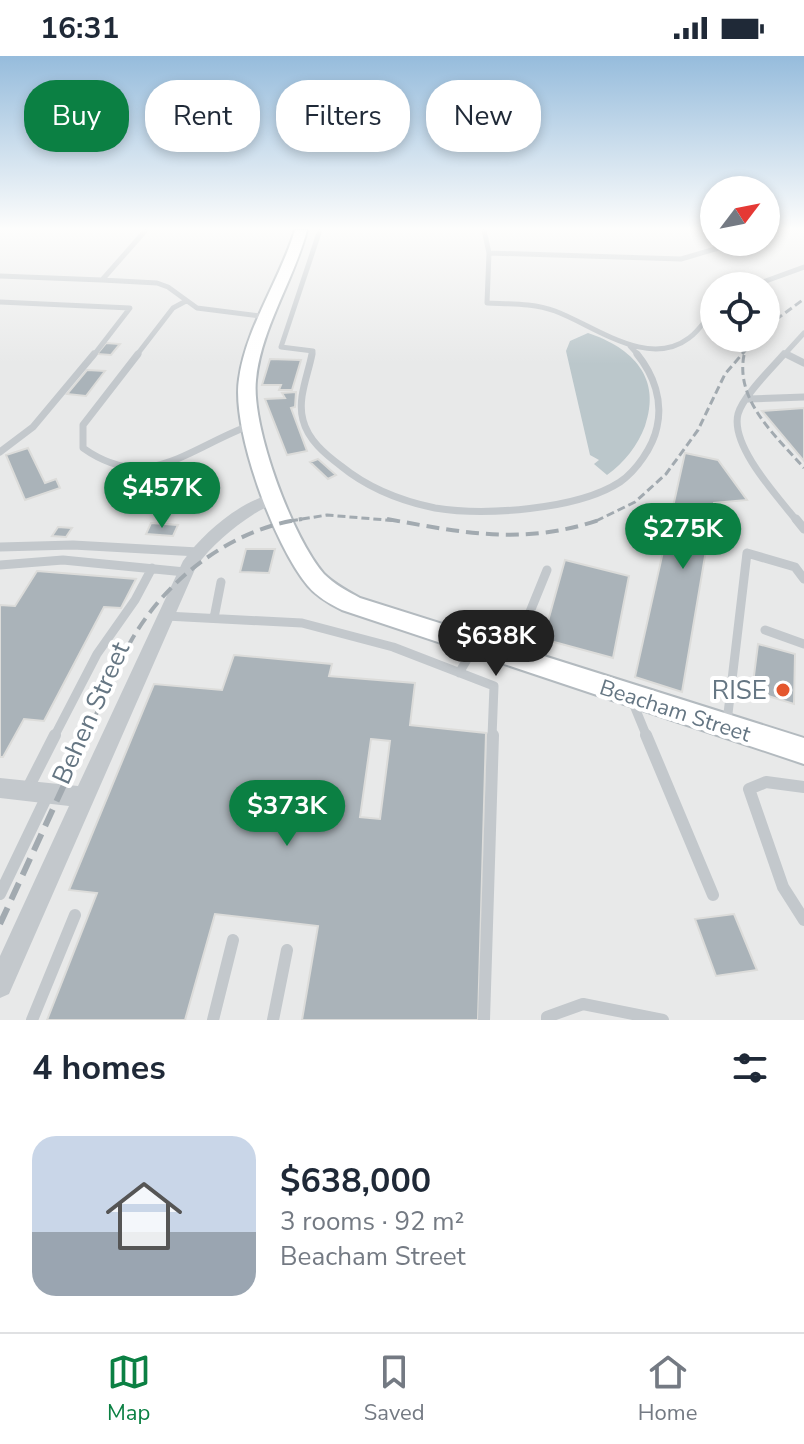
<!DOCTYPE html>
<html lang="en">
<head>
<meta charset="utf-8">
<style>
  :root { --surface:#fff; --page:#f2f2f3; --text:#1f2937; --muted:#747a83; --line:#e0e1e3; --accent:#0b8043 }
  body { margin:0; font-family:"Nunito Sans",sans-serif; background:var(--page); color:var(--text); height:100vh; display:flex; flex-direction:column; font-size:30px; white-space:nowrap }
  * { box-sizing:border-box; margin:0 }
  p { font-size:26px; color:var(--muted) }
  .icon { flex:none; width:44px; height:44px; fill:none; stroke:currentColor; stroke-width:2; stroke-linecap:round; stroke-linejoin:round }
  .map { position:relative; height:964px; overflow:hidden }
  .drawer { display:flex; flex-direction:column; background:var(--surface); flex:1 }
  .drawer>* { flex:none }
  .hud { position:absolute; left:24px; top:24px; width:756px; height:72px; display:flex; gap:16px }
  .needle { width:52px; rotate:58deg }
  .tools { position:absolute; left:700px; top:120px; display:grid; gap:16px }
  .tools a { display:grid; place-items:center; width:80px; height:80px; border-radius:50%; background:var(--surface); box-shadow:0 4px 12px #0003; font-size:40px }
  .price { position:absolute; translate:-50% -68px; padding:0 18px; border-radius:28px; background:var(--accent); color:#fff; font-size:26px; line-height:52px; filter:drop-shadow(0 2px 4px #0008) }
  .price::after { content:''; position:absolute; left:50%; top:48px; width:24px; height:18px; margin-left:-12px; background:inherit; clip-path:polygon(0 0,100% 0,50% 100%) }
  .price.current { background:#222; color:#fff }
  ul { padding:0; list-style:none }
  li { display:flex; align-items:center; gap:24px; height:200px; padding:0 32px }
  li+li { border-top:2px solid var(--line) }
  li span { display:grid; place-items:center; flex:none; width:224px; height:160px; border-radius:24px; color:#555 }
  li>.icon { margin-inline-start:auto }
  span .icon { width:96px; height:96px; fill:#fffc; stroke-width:1 }
  li b { font-size:34px }
  h2 { display:flex; justify-content:space-between; align-items:center; height:96px; padding:0 32px; font-size:34px }
  .tag { padding:0 28px; border-radius:32px; background:var(--surface); box-shadow:0 4px 12px #0003; font-size:28px; line-height:72px }
  .tag.current { background:var(--accent); color:#fff }
  .status { display:flex; justify-content:space-between; align-items:center; height:56px; padding:0 40px; background:var(--surface); direction:ltr }
  .status svg { height:22px; fill:currentColor }
  .dock { display:flex; justify-content:space-around; align-items:center; height:112px; border-top:2px solid var(--line); background:var(--surface); font-size:22px; color:var(--muted) }
  .dock a { display:grid; justify-items:center; gap:4px }
  .dock .current { color:var(--accent) }
  .map>svg:first-child { display:block }
</style>
</head>
<body>
<div class="status"><b>16:31</b><svg viewBox="0 0 49 12"><path d="M0 12V9h3v3zM5 12V6h3v6zM10 12V3h3v9zM15 12V0h3v12zM26 1h20v11H26zM47 4h2v5h-2z"/></svg></div>
<div class="map">
<svg width="804" height="964" viewBox="0 0 804 964">
  <rect width="100%" height="100%" fill="#fafaf8"/>
  <path fill="#e8e9e9" fill-rule="evenodd" d="M0,174h714v12h52v-12h38v790h-804zM714,230h52v52h-52z"/>
  <path fill="#bbc7cb" d="M588,277c45,15 74,45 57,93 -7,19 -21,37 -38,49l-13,-11 5,-4 -9,-5 -24,-104 4,-10z"/>
  <path fill="#aab3b9" stroke="#dcdcda" stroke-width="2" fill-rule="evenodd" d="M106,287l14,1 -9,11 -14,-1z
    M270,303l31,1 -9,30h-13l2,-5h-19z
    M87,314l18,1 -19,25 -19,-2z
    M296,336l-1,15 -4,1 16,43 -20,4 -22,-56 20,-1 -3,-5z
    M804,352v53l-42,-50z
    M28,392l17,35 11,-4 4,9 -35,12 -19,-45z
    M685,397l33,7 29,40 -33,3 -32,189 -47,-15z
    M318,403l18,16 -8,4 -18,-17z
    M151,467l27,2 -5,11 -27,-2z
    M58,471l14,1 -6,9 -14,-1z
    M246,493h29l-6,24 -29,-1z
    M565,504l64,16 -16,82 -70,-19z
    M37,515l99,8 -15,29 -17,-1 -60,114 -20,-2 -21,38h-3v-152l15,1z
    M758,588l37,10 -1,50 -42,-13z
    M234,599l98,9 -3,12 86,7 -5,42 76,8 -8,287h-176l16,-94 -103,-12 -30,106h-138l50,-127 -28,-3 85,-206 68,6zM371,683l19,2 -10,78 -20,-2z
    M734,858l23,56 -41,6 -21,-57z"/>
  <g fill="none" stroke-linecap="round" stroke-linejoin="round">
    <g stroke="#b3babf" stroke-width="4">
      <path id="secondary" d="M295,174h12c-13,50 -46,98 -51,150 -5,47 37,159 68,194 10,10 23,17 36,24l444,140v26l-462,-154c-12,-6 -25,-13 -34,-24 -33,-39 -77,-156 -69,-207 7,-52 41,-99 56,-149z"/>
    </g>
    <path stroke="#c3c8cc" stroke-width="5" d="M146,174l-44,50 55,3 11,4 29,21 71,9
      M484,174l5,23 -2,50c23,1 47,0 68,8 40,15 93,58 134,27 10,-7 17,-19 25,-28
      M766,177l12,-3
      M489,197l192,6 58,-17
      M0,220l102,4
      M752,230l52,-19
      M0,246l130,6 -37,48
      M630,290l9,10
      M784,297l6,3
      M136,300l37,-48 13,-7
      M312,300l1,-5 -32,-4 39,-117
      M783,300l21,-23"/>
    <path stroke="#c3c8cc" stroke-width="7" d="M138,298l-55,71v23c65,46 105,0 168,-23
      M312,298c-4,21 -15,45 -9,66 5,20 22,34 38,46 27,22 60,35 94,42 49,8 142,2 185,-26 16,-11 33,-35 37,-55 6,-26 -3,-52 -20,-73
      M784,298c-12,14 -41,42 -46,60 -8,32 40,83 59,107
      M786,298l18,9
      M749,343l55,-2
      M0,396l33,-25 61,-73"/>
    <path stroke="#c3c8cc" stroke-width="9" d="M796,463l8,10
      M0,491l73,-2 125,7
      M0,509l63,-5 122,12
      M166,560l136,7 91,24 101,39 -2,51
      M214,562l7,-36
      M765,574l39,14
      M512,600l35,-86
      M459,617l16,-27
      M631,642l16,39
      M727,666l20,-169 48,14 9,12
      M54,681l43,-83 38,-54 17,-32"/>
    <path stroke="#c3c8cc" stroke-width="12" d="M646,679l67,160
      M804,731l-38,-5 -17,7 34,98 21,33
      M27,734l28,-55
      M0,838l48,-100
      M32,964l43,-105
      M213,964l20,-80
      M273,964l14,-70
      M484,964l9,-285
      M547,964v-3l36,-13 80,16"/>
    <path fill="#c3c8cc" fill-rule="evenodd" d="M274,437l8,5c-8,7 -19,10 -28,16 -22,14 -43,32 -58,53l-187,427 -9,4v-42l69,-150 -69,-8v-20l78,8 105,-225c22,-30 55,-58 91,-68z"/>
    <use href="#secondary" fill="#fff" fill-rule="evenodd"/>
    <path stroke="#a2aab0" stroke-width="3" stroke-dasharray="8 4" stroke-linecap="butt" d="M766,271l38,-28
      M744,299c-9,46 32,81 60,113
      M290,465l37,-6 71,6
      M596,465l39,-19 31,-28 32,-44 27,-56 31,-36"/>
    <path stroke="#a2aab0" stroke-width="4" stroke-dasharray="13 7" stroke-linecap="butt" d="M387,463c78,14 137,27 215,0
      M86,681c15,-32 27,-66 45,-96 35,-62 100,-112 171,-122"/>
    <path stroke="#a2aab0" stroke-width="6" stroke-dasharray="18 9" stroke-linecap="butt" d="M0,868l87,-189"/>
  </g>
  <linearGradient id="sky" x2="0" y2="1"><stop stop-color="#96bcdc"/><stop offset="0.56" stop-color="#fdfdfc"/><stop offset="1" stop-color="#fdfdfc" stop-opacity="0"/></linearGradient>
  <rect width="804" height="308" fill="url(#sky)"/>
  <circle fill="#e4572e" stroke="#fff" stroke-width="3" cx="783" cy="634" r="8"/>
  <g text-anchor="middle" dominant-baseline="central" stroke-width="8" stroke-linejoin="round" paint-order="stroke">
    <g font-size="22" fill="#657683" stroke="#fff">
      <text transform="translate(675 655) rotate(18)">Beacham Street</text>
    </g>
    <g font-size="26" fill="#657683" stroke="#fff" text-anchor="end">
      <text x="767" y="634">RISE</text>
    </g>
    <g font-size="26" fill="#657683" stroke="#fff">
      <text transform="translate(91 657) rotate(-66)">Behen Street</text>
    </g>
  </g>
</svg>
<div class="tools">
<a><svg class="needle" viewBox="-14 -14 28 28"><path d="M0-13l5 13h-10z" fill="#e53935"/><path d="M0 13l5-13h-10z" fill="#747a83"/></svg></a>
<a><svg class="icon" aria-label="locate" viewBox="0 0 24 24"><circle cx="12" cy="12" r="6"/><path d="M12 2v4M12 18v4M2 12h4M18 12h4"/></svg></a>
</div>
<b class="price" style="left:162px;top:474px">$457K</b>
<b class="price" style="left:683px;top:515px">$275K</b>
<b class="price current" style="left:496px;top:622px">$638K</b>
<b class="price" style="left:287px;top:792px">$373K</b>
<div class="hud">
<a class="tag current">Buy</a>
<a class="tag">Rent</a>
<a class="tag">Filters</a>
<a class="tag">New</a>
</div>
</div>
<section class="drawer">
<h2>4 homes<svg class="icon" aria-label="filters" viewBox="0 0 24 24"><path d="M4 7h16M4 17h16"/><circle cx="9" cy="7" r="2"/><circle cx="15" cy="17" r="2"/></svg></h2>
<ul>
<li><span style="background:linear-gradient(#c9d6e8 60%,#9aa5b1 0)"><svg class="icon" aria-label="home" viewBox="0 0 24 24"><path d="M3 11l9-7 9 7M6 9v11h12V9"/></svg></span><div><b>$638,000</b><p>3 rooms · 92 m²</p><p>Beacham Street</p></div></li>
</ul>
</section>
<nav class="dock">
<a class="current"><svg class="icon" aria-label="map" viewBox="0 0 24 24"><path d="M3 6l6-2 6 2 6-2v14l-6 2-6-2-6 2zM9 4v14M15 6v14"/></svg>Map</a>
<a><svg class="icon" aria-label="saved" viewBox="0 0 24 24"><path d="M7 4h10v16l-5-4-5 4z"/></svg>Saved</a>
<a><svg class="icon" aria-label="home" viewBox="0 0 24 24"><path d="M3 11l9-7 9 7M6 9v11h12V9"/></svg>Home</a>
</nav>
</body>
</html>
